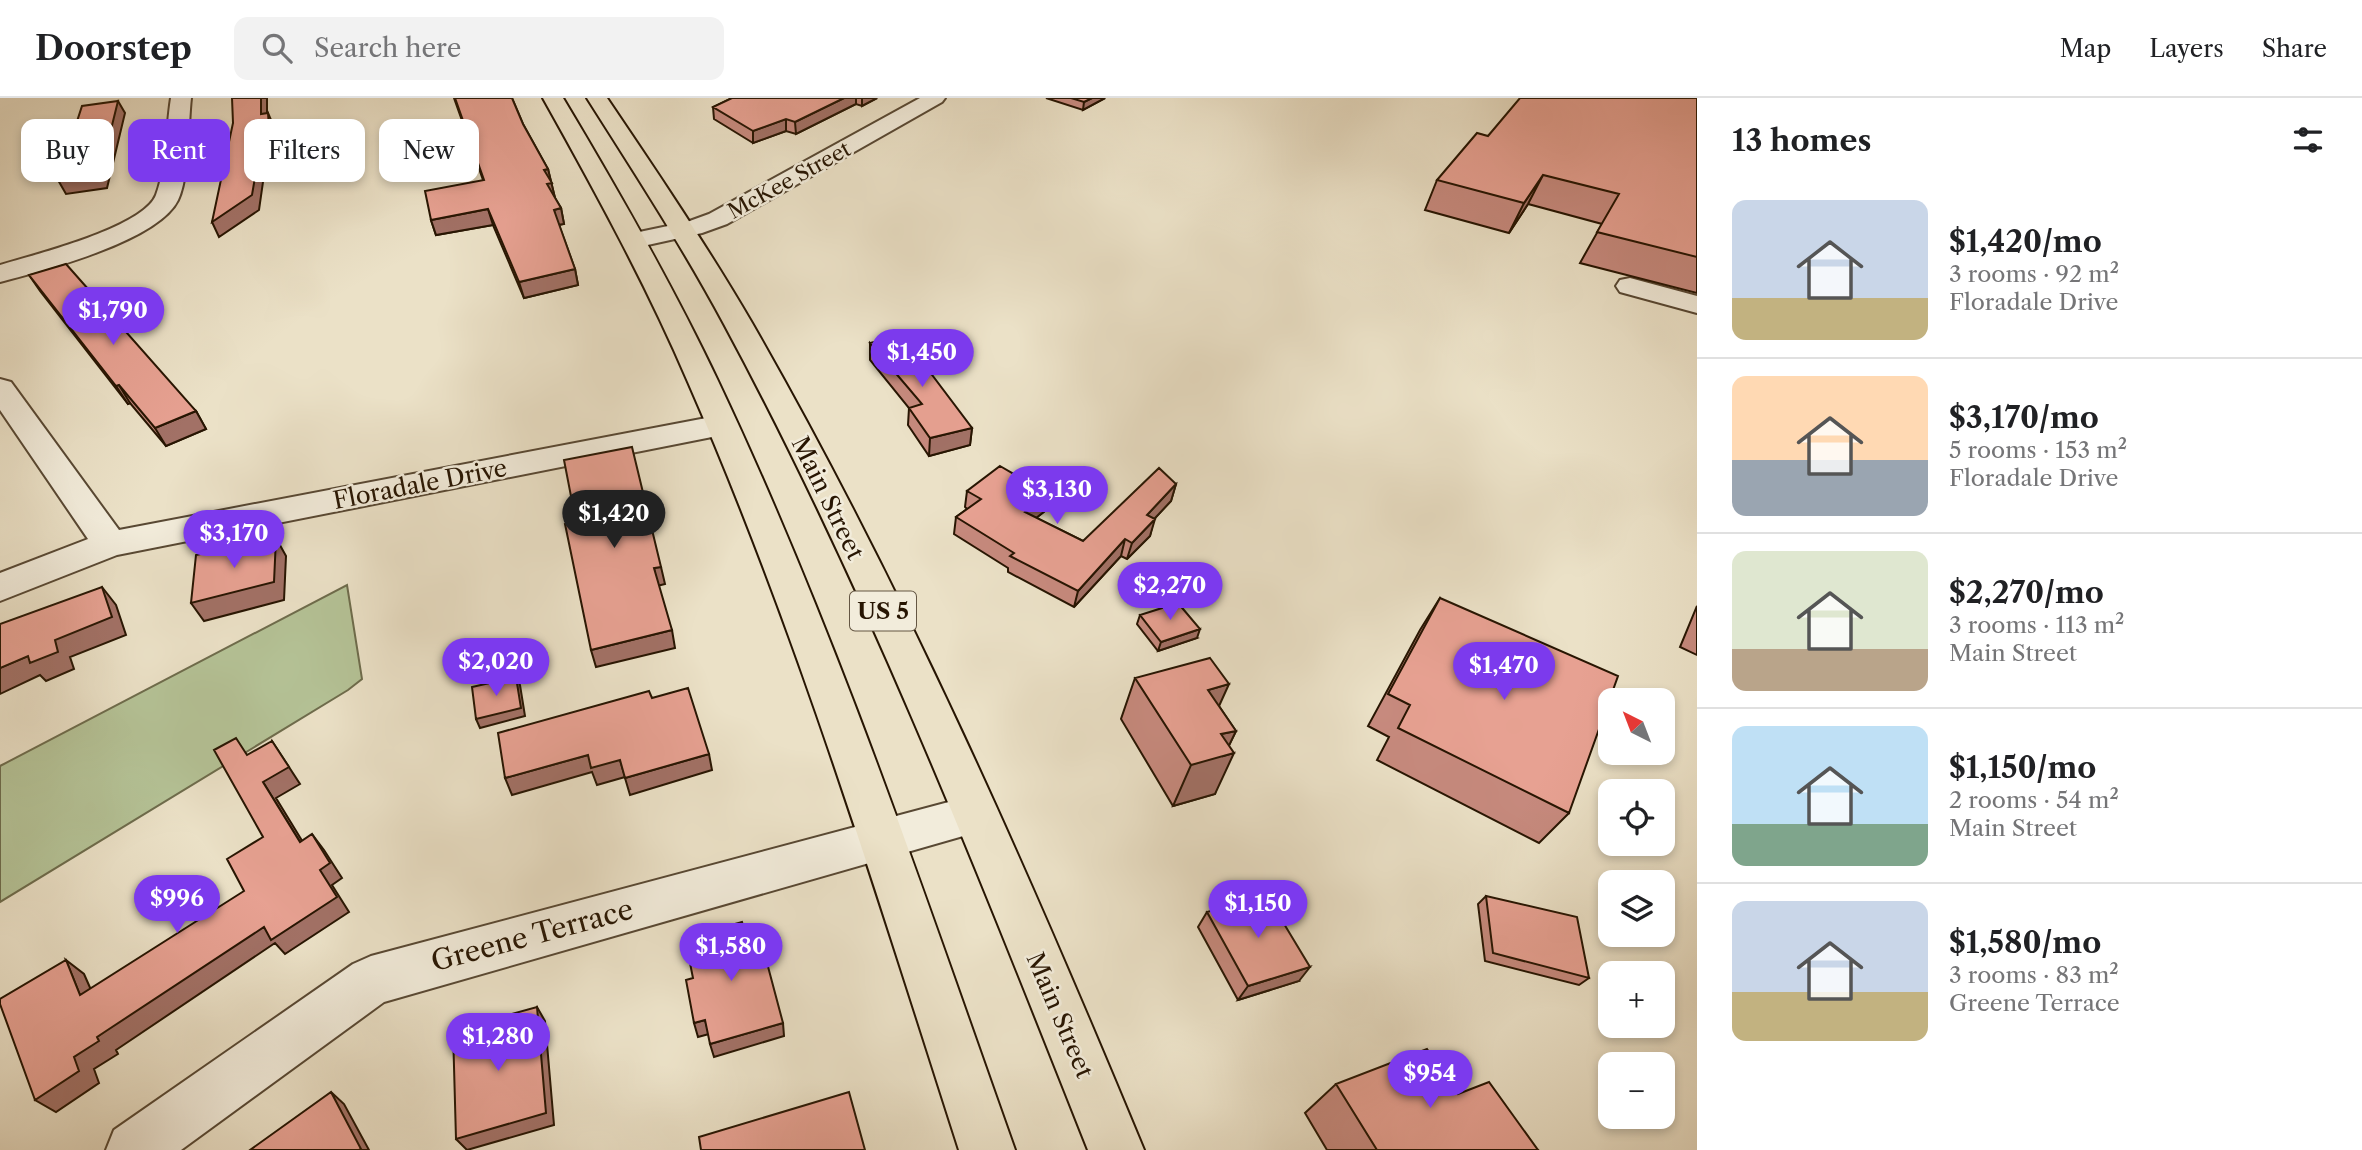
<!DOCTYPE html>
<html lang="en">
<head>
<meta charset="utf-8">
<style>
  :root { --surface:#fff; --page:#f2f2f2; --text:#202124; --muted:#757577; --line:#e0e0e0; --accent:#7c3aed }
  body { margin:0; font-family:"Libre Caslon Text",serif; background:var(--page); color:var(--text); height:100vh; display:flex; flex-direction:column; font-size:26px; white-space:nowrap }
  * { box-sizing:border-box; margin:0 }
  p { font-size:23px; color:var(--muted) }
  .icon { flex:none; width:38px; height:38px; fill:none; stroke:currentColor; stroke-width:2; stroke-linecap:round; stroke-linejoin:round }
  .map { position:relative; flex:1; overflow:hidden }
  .sheet { display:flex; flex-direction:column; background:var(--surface); width:665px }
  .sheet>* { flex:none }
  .hud { position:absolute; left:21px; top:21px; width:665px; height:63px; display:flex; gap:14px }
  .needle { width:46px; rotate:318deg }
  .fabs { position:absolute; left:1598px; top:590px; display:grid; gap:14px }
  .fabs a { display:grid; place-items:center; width:77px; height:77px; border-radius:14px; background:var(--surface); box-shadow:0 4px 10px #0003; font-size:35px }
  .price { position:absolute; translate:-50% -60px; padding:0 16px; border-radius:24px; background:var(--accent); color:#fff; font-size:23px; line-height:46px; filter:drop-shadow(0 2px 4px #0008) }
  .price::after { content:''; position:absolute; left:50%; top:42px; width:21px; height:16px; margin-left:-10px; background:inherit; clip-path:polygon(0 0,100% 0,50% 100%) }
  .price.current { background:#222; color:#fff }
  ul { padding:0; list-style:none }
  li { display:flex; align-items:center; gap:21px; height:175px; padding:0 35px }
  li+li { border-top:2px solid var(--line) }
  li span { display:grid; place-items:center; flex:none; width:196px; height:140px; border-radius:14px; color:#555 }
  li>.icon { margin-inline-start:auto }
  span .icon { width:84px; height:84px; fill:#fffc; stroke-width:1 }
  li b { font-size:30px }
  h2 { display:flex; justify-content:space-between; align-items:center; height:84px; padding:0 35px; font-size:30px }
  .chip { padding:0 24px; border-radius:14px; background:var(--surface); box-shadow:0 4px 10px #0003; font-size:24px; line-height:63px }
  .chip.current { background:var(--accent); color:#fff }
  header { display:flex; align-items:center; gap:42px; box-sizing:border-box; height:98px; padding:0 35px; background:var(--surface); border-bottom:2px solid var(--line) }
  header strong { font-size:33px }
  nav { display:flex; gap:38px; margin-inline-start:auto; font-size:24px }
  .search { width:490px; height:63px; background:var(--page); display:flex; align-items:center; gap:18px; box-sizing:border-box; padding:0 24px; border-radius:14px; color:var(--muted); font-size:26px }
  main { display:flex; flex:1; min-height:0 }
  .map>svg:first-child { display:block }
</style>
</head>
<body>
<header>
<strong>Doorstep</strong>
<div class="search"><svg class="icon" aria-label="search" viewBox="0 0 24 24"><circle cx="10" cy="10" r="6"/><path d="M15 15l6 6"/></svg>Search here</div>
<nav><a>Map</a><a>Layers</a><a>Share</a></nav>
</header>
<main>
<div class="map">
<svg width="1697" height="1052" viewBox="0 0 1697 1052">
  <rect width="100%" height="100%" fill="#ebe1c7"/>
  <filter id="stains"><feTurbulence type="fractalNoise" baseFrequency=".00286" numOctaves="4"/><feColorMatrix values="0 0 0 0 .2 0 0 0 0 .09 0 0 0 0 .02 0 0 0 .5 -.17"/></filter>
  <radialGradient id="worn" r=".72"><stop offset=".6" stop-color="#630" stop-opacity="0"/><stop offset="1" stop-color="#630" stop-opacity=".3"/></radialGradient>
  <path fill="#b5c397" stroke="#6e6c4c" stroke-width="2" d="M347,487l15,94 -14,11 -348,212v-136z"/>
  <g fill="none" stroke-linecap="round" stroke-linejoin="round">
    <g stroke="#584833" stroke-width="4">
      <path id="minor" d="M171,0h20c-3,26 -2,80 -13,102 -20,41 -135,71 -178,82v-17c33,-10 143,-37 156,-70 11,-29 10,-66 15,-97z
        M920,0h25l-3,4 -215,122 -25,9 -68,15 -9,-3 -4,-5 4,-5 62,-13 22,-8z
        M1630,180l67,18v17l-77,-21 -4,-6 4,-6z
        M0,281l11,3 108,148 603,-115 11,3 5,7 -5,7 -11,3 -605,120 -117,46v-28l88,-34 -88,-129z
        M975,697l16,5 6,14 -6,14 -607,174 -203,148h-75l8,-20 239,-166 18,-8z"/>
    </g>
    <g stroke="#271502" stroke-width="4">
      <path id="highway" d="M543,0h20c55,92 109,186 155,283 118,249 205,510 297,769h-56c-83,-258 -162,-519 -271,-768 -42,-98 -93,-191 -145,-284z
        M587,0h20c50,74 100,148 145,225 151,263 276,547 392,827h-56c-111,-280 -221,-561 -364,-826 -42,-78 -90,-152 -137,-226z"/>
    </g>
    <use href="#minor" fill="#f2ecdb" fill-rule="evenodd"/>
    <use href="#highway" fill="#ebe1c7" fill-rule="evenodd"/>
  </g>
  <path fill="#c78a7e" stroke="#271502" stroke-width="2" d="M454,0h58l11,26 25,45 7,29 6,10 3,16 -5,1 16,44 3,16 -54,13 -31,-73 -57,10 -5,-15 52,-40z
    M732,0h145l-15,8 -6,-2 -60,30 -10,-3 -33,12 -39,-24 -1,-12z
    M1046,0h59l-22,12z
    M1697,0v195l-117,-30 22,-39 -74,-20 -19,29 -84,-23 12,-30 51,-44z
    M29,177l167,136 10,18 -40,17 -36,-43 -2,1 -88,-113z
    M870,245l102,85 -2,17 -41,11 -21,-31 1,-17 -39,-48z
    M1176,386l-5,17 -17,18 -4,17 -23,23 -6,-3 -47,51 -66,-35v-4l-54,-34 2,-17 11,-8 -2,-2 2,-16 78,20 -9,7 47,23z
    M1440,500l129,215 -30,30 -162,-83 12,-23 -21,-11 52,-96z
    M1697,508v49l-17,-8z
    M1140,517l57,23 -39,13 -21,-27z
    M1135,580l84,28 17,25 -7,14 -14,49 -42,12 -52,-87z
    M1486,798l103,82 -10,7 -94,-24 -7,-57z
    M1207,814l92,69 -61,19 -40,-73z
    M1336,986l122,10 80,56h-211l-22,-37z"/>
  <path fill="#a27166" stroke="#271502" stroke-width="2" d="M261,0h6v30l-6,-14z
    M844,0h12v6l-60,30 -1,-12z
    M862,0h15l-15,8z
    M1092,0h13l-22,12 1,-8z
    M118,3l7,12 -18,75 -41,6 -8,-14z
    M268,15l6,14 2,29 -12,2v17l-5,35 -40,27 -7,-15 45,-78z
    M786,21v12l-33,12v-12z
    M548,71l7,29 -5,1 -6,-29z
    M1543,77l-15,29 -19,29 15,-30z
    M561,110l3,16 -7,1 -3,-15z
    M488,111l5,16 -57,10 -5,-15z
    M575,171l3,16 -54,13 -5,-16z
    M119,287l11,18 -2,1 -12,-18z
    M196,313l10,18 -40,17 -11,-18z
    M972,330l-2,17 -41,11 1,-18z
    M1176,386l-5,17 -29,31 5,-17z
    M1048,396l-3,17 -23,18 3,-17z
    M1155,421l-5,17 -23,23 5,-16z
    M276,440l10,18 -2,44 -80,21 -13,-18z
    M1125,441l-4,17 -47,51 4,-16z
    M661,469l4,17 -8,2 -3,-18z
    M102,489l14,18 10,30 -56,22 4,12 -28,12 -6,-6 -40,19v-26l28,-12 27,-16z
    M1200,531l-3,9 -39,13 3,-9z
    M672,532l3,18 -79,19 -5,-17z
    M516,579l4,8 5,31 -45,12 -4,-9z
    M1229,586l-19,42 -2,-36z
    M1236,633l-12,25 10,-3 -19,41 -42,12 18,-41 30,-31z
    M272,643l28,43 -24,14 36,59 -12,-15 -37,-60z
    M709,656l3,16 -82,25 -5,-17z
    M588,657l32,5 5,17 -28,8 -5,-13 -80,23 -7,-17z
    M312,736l12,16 18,28 -10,7 17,27 -64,42 -10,-11 -159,107 2,4 -24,15 5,14 -43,29 -21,-12 39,-43 23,-20 223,-167z
    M66,862l18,14 15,34 -19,-13z
    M1310,869l-11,14 -61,19 10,-14z
    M537,909l8,14 9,104 -87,25 -11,-11z
    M705,922l4,14 -11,3 -4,-14z
    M783,925l1,13 -70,21 -4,-13z
    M331,994l13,12 25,46h-10z"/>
  <path fill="#e7a192" stroke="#271502" stroke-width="2" d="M232,0h29v16l7,-1 2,29 -13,2 1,16 -6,35 -40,27 21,-99z
    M455,0h57l11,26 25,45 -4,1 8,13 -5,1 14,24 -7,2 21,59 -56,13 -31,-73 -57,11 -6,-29 59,-11z
    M732,0h112l-49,24 -9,-3 -33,12 -40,-24z
    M1071,0h21l-8,4z
    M1520,0h177v159l-100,-25 22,-38 -76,-19 -19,28 -87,-23 40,-47 11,3z
    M118,3l-18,73 -42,6 24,-74z
    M66,166l130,147 -41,17 -36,-43 -3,1 -87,-111z
    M902,237l70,93 -42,10 -21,-30 13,-4 -52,-61z
    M632,349l29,120 -7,1 18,62 -81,20 -26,-126 11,-2 -12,-62z
    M1000,368l48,28 -23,18 58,29 76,-73 17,16 -29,31 8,4 -23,24 -7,-4 -47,52 -68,-35 4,-3 -58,-36 25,-18 -14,-8z
    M276,440l-2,44 -83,21 5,-48z
    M102,489l10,30 -57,23 3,12 -28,11 -2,-7 -28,12v-44z
    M1440,500l178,78 -49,137 -171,-85 12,-23 -22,-11z
    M1178,505l22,26 -39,13 -21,-27z
    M1210,560l19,26 -21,6 28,41 -15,3 13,19 -43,12 -56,-87z
    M516,579l5,31 -45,11 -4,-32z
    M688,590l21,66 -84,24 -5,-18 -29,8 -3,-13 -83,23 -7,-45 151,-42 3,7z
    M236,640l11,17 25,-14 17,26 -26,15 37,60 12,-8 18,29 -10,7 17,27 -66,43 -7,-13 -167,110 2,4 -25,16 5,14 -44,29 -35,-96v-5l66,-39 14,35 164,-104 -17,-32 36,-22 -49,-87z
    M1266,796l44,73 -62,19 -41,-74z
    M1486,798l91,21 12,61 -96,-25z
    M742,824l3,11 13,-4 25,94 -73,21 -5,-24 -11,3 -8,-43 7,-2 -8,-40z
    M537,909l9,106 -90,26 -3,-109z
    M1427,951l31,45 31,-12 49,68h-161l-41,-66z
    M331,994l30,57 -2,1h-109z
    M849,994l16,58h-164l-2,-13z"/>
  <g text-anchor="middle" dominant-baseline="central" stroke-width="5" stroke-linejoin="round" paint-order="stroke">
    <g font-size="21" fill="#271502" stroke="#f2ecdb">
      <text transform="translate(789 82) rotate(-29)">McKee Street</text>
    </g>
    <rect fill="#f2ecdb" stroke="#645643" stroke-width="2" x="850" y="493.5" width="66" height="39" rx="5"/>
    <g font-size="23" font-weight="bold" fill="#271502">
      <text x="883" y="513">US 5</text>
    </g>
    <g font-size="24" fill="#271502" stroke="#f2ecdb">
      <text transform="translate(420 386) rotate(-11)">Floradale Drive</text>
      <text transform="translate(828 400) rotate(64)">Main Street</text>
      <text transform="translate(1060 917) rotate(67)">Main Street</text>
    </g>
    <g font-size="28" fill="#271502" stroke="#f2ecdb">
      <text transform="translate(532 837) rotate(-15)">Greene Terrace</text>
    </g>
  </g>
  <rect width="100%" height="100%" filter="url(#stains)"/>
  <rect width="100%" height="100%" fill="url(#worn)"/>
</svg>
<div class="fabs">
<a><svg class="needle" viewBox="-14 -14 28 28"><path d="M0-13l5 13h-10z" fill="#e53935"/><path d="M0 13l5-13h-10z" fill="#757577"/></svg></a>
<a><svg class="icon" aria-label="locate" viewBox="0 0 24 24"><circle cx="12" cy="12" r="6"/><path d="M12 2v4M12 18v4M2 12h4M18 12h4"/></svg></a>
<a><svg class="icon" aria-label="layers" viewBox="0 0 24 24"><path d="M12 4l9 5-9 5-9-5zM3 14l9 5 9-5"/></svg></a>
<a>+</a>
<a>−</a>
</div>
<b class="price" style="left:113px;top:249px">$1,790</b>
<b class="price" style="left:922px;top:291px">$1,450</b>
<b class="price" style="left:1057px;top:428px">$3,130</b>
<b class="price current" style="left:614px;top:452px">$1,420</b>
<b class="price" style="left:234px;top:472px">$3,170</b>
<b class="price" style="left:1170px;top:524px">$2,270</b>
<b class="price" style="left:496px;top:600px">$2,020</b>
<b class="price" style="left:1504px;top:604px">$1,470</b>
<b class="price" style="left:177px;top:837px">$996</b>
<b class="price" style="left:1258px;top:842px">$1,150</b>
<b class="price" style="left:731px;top:885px">$1,580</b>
<b class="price" style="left:498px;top:975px">$1,280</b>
<b class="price" style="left:1430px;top:1012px">$954</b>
<div class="hud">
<a class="chip">Buy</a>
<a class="chip current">Rent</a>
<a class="chip">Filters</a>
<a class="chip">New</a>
</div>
</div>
<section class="sheet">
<h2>13 homes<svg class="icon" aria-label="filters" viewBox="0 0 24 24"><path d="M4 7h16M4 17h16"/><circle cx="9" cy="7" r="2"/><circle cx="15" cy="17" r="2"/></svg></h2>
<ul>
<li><span style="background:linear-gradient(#c9d6e8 70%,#c2b280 0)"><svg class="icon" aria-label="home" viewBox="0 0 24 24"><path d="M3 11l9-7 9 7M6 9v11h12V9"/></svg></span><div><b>$1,420/mo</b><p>3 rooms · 92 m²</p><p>Floradale Drive</p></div></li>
<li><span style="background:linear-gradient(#ffd9b3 60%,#9aa5b1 0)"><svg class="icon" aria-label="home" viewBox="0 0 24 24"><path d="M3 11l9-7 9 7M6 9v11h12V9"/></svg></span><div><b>$3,170/mo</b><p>5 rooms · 153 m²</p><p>Floradale Drive</p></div></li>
<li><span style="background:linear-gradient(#dfe7d0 70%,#b9a48a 0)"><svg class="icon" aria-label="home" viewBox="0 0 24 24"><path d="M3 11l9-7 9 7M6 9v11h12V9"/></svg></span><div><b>$2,270/mo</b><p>3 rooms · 113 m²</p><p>Main Street</p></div></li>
<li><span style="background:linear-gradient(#bfe0f5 70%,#7fa58c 0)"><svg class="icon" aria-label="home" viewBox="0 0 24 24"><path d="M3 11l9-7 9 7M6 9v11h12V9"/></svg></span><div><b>$1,150/mo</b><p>2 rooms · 54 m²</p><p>Main Street</p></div></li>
<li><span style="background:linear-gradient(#c9d6e8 65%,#c2b280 0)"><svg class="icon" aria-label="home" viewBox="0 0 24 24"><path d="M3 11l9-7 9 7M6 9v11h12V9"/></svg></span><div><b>$1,580/mo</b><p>3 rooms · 83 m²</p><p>Greene Terrace</p></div></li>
</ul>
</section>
</main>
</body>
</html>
